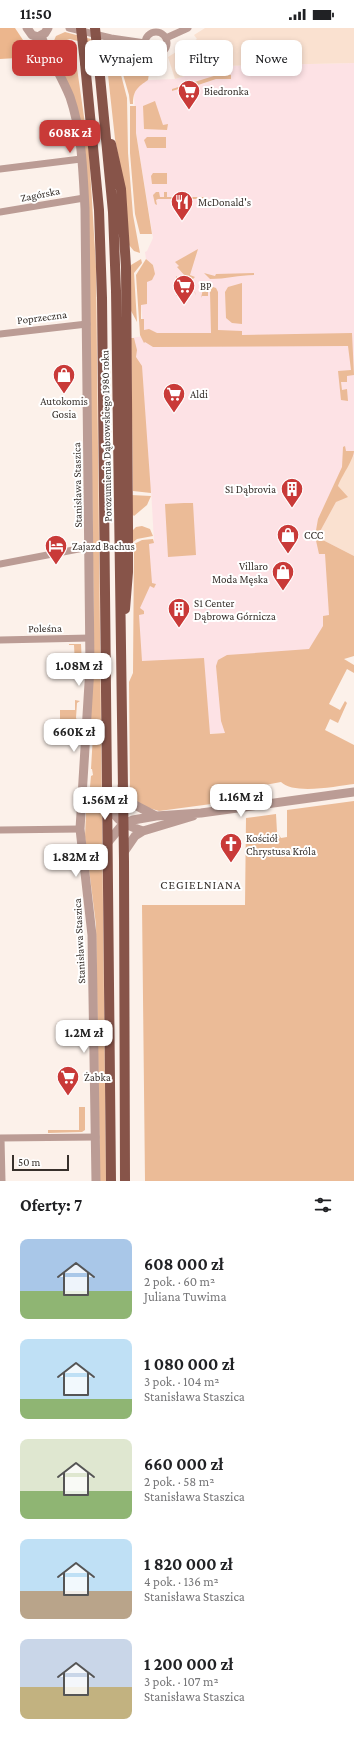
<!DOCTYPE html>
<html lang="pl">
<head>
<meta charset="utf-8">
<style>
  :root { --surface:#fff; --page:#f6f6f6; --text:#202124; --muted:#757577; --accent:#c93a38 }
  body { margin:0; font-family:"Crimson Pro",serif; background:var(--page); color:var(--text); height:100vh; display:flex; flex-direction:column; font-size:15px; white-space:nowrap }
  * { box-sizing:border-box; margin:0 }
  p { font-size:13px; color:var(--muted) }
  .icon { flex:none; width:22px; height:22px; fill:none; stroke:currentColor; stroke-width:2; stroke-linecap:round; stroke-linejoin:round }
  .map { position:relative; height:1153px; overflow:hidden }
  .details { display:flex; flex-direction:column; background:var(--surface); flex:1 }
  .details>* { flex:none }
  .guide { position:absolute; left:12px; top:12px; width:330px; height:36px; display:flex; gap:8px }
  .scale { position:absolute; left:12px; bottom:10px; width:57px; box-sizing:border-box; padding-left:4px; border:2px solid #37302b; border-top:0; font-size:11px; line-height:14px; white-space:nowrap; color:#37302b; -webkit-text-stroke:3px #fff; paint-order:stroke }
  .price { position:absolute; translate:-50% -34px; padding:0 9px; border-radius:8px; background:#fff; color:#222; font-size:13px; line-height:26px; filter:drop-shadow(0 1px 2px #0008) }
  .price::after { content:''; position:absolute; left:50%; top:24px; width:12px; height:9px; margin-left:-6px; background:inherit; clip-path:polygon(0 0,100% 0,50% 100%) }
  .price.current { background:var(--accent); color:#fff }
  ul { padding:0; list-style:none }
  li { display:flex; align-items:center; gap:12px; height:100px; padding:0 20px }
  li span { display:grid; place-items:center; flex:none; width:112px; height:80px; border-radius:8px; color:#555 }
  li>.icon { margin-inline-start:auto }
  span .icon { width:48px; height:48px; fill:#fffc; stroke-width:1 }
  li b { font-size:17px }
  h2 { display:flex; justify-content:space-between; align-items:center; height:48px; padding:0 20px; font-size:17px }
  .chip { padding:0 14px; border-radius:8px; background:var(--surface); box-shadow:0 2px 6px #0003; font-size:14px; line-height:36px }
  .chip.current { background:var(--accent); color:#fff }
  .status { display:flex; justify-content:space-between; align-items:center; height:28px; padding:0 20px; background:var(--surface); direction:ltr }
  .status svg { height:11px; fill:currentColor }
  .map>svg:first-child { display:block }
</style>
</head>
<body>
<div class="status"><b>11:50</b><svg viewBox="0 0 49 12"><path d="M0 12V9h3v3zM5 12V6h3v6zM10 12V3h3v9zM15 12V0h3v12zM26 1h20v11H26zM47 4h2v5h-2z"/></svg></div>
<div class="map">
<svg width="354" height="1153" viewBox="0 0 354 1153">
  <rect width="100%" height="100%" fill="#fcf1ea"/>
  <path fill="#fde2e5" d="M354,35v392l-11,18 5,24 -31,40 37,19 -35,93 -93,84 -23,1 -65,-70v-106l9,-16 7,-1 -3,-52 -15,-17 -5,-134 13,-2 -3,-32h6v-23l7,-15 -8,-7 -1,-7 2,-1 6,-13 -17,-105 -2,-39 5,-9 9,-5 27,-1 42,-13z"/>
  <path fill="#fae1d0" d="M205,0h149v35l-137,3 -42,13 -7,-22 29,-18 -3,-4z
    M354,427v101l-37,-19 19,-35 2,-16 5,-13z"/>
  <path fill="#ebbb97" d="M65,4l52,14 -9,3 -38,-10 -6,2 -5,5 -7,-1 4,-9z
    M52,22h5v6h12l2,-4 4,2 14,98 7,115 10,914h-6l-4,-256 -11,-88 2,-50h3l1,-11 2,-1 -1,-6h-1l2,-34h-3l4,-104 -6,-435 -3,-43z
    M124,22l20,4 6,13 -2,13c-10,7 -15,10 -15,24h-3l-1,-9 -7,-24z
    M119,30l1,13 7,27 1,55 5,62 7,38 -6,-2 -5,-6 -6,-65 -8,-41 -8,-73 9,-1 -3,-5z
    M217,47h14v4h-15l-27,9 -1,-2 -16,5v-2z
    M155,73l8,24 5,-1 -1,6 -23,-1 -1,-23z
    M130,78h6v27l16,101h-12l-5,-20 -5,-61z
    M147,109h19v11h-19l-3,-8z
    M153,145h14v11h-15l-1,-8z
    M156,164h3l1,5h4v-5h3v5h40l2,6 -4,2 -4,-6h-43l-2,1 1,5 -2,-1 -2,-9z
    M198,221l-8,26 5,2 -3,3 -6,-3 -9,-10 2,-1 -4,-4z
    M141,231l1,4 -8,10 3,49 -7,-13 1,-44z
    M146,231l7,6 2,9 -3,6 -5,2v22l-6,1v14h3v11l5,-1 8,4h54l-1,-41h-2v4h-6l-1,2 2,-9 7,-3 6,2 2,4v38l24,1v4l110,-2 2,42 -7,1v6h-6l1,8 5,-1 1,12 -7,-1 -3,-29 13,-1 -3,-24 -195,1 -8,-5 -1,1 -4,-8 -4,-60z
    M204,245l11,3 1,-2 38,-1v2c-15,0 -28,4 -44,4z
    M176,248c6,7 18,10 20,20l-1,-4h-6l-1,4h-12z
    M242,255v41l-10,-1 -6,-5 -1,-26 3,-5z
    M131,310h3l3,12 -1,7 6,9 9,127 -18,-2z
    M345,418l1,5h8c0,8 -13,26 -16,35l10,11 -12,5 -19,35 37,19v100l-10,3 10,6v8l-7,-4 -18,35 11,6 5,-9 2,2 -9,20 -8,-4 -5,11 29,15v39c-17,2 -60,11 -73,-2l-16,3 -1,8 -8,5 -97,13 -20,-6 -8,-11 -1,-6 -1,-106 4,-9 1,-129 8,-4 11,-1 1,4 -5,1 3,39 4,1 -2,4 -4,-2 -10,22 4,3v3l-5,1 3,46 62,-3 6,76 15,-1 -4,-12 -5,-55 2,-6 9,-5 82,-6 14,-23v-10l6,-1 -4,-61h-6l-4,-18 3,-17 24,-52 1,-20z
    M131,467l20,1 -4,9 -13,11 -2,-2z
    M184,475h9l3,52 -28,2 -3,-53z
    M142,498l8,3 3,7 -16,3 -5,4v-12l4,-4z
    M69,616h12l1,21h-7l-1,-20h-5z
    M75,672l5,1 -3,2 -1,15 3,5h-19v-13h15z
    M354,773v380h-209l-3,-276h103l1,-87 30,-4 1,18 4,6 6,-1v-27z
    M79,1079h6v23l-3,2 -34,1v-3h31z"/>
  <path fill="#ecb68d" d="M0,0h15l10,15 -8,15 -17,1z"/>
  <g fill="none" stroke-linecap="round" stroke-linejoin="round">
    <path stroke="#bb9c95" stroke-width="7" d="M69,0l42,10 34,5
      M145 15a11 11 0 1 1 22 0a11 11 0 1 1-22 0Z
      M166,10l22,-10
      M0,141l81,-10
      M0,184l84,-14
      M0,306l87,-10
      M0,536l89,-17
      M0,612l90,-2
      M0,802l80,-1
      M0,1110l96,-1
      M1,1110l1,43"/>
    <path stroke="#bb9c95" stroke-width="9" d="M27,0l5,7 6,2 7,-4 3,-5
      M41,8c8,21 21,41 29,61 12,35 13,75 15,112l5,458 -10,162 12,106 4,246
      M122,758l11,18 23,12
      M107,775c11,19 15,21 36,28
      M108,814l15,-18 10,-4 23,-4 45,-3 153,-21
      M124,824l11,-16 8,-5 50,-15"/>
    <path stroke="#875449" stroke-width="10" d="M85,35l14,147 3,88 9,883
      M99,38l14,146 3,79 8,570 1,320
      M111,116l10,45 5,78 2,260v45l-3,37"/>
    <path stroke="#875449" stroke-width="10" d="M81,0l4,35
      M95,0l4,38"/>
  </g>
  <defs>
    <g id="supermarket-pin" transform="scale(1.15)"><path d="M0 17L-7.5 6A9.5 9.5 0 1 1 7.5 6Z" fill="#c93a38" stroke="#fff"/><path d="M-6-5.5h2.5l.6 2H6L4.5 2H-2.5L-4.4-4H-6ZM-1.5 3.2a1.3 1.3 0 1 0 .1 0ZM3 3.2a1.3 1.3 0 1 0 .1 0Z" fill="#fff"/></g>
    <g id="restaurant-pin" transform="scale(1.15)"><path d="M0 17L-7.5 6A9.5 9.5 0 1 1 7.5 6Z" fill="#c93a38" stroke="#fff"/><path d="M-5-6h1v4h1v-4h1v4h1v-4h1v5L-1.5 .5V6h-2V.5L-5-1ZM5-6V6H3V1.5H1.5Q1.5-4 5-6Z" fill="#fff"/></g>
    <g id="shop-pin" transform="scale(1.15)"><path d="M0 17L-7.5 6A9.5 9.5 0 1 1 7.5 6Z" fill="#c93a38" stroke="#fff"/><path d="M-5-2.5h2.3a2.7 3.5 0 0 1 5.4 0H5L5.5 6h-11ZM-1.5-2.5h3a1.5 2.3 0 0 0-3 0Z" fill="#fff"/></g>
    <g id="building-pin" transform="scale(1.15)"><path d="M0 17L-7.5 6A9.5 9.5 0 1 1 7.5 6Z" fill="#c93a38" stroke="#fff"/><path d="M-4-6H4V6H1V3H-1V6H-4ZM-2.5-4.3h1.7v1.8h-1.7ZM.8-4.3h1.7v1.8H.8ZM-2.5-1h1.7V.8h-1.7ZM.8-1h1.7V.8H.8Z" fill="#fff"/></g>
    <g id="hotel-pin" transform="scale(1.15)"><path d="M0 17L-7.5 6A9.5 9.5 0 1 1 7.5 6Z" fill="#c93a38" stroke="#fff"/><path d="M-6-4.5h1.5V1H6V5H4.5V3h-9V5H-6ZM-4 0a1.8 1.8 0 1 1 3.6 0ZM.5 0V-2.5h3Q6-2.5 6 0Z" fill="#fff"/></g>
    <g id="church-pin" transform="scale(1.15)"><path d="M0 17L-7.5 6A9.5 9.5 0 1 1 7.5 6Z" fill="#c93a38" stroke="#fff"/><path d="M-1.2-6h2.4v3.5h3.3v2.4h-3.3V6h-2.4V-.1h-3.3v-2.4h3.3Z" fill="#fff"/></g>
  </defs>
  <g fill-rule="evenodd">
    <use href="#supermarket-pin" x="189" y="63"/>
    <use href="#restaurant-pin" x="182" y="174"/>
    <use href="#supermarket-pin" x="184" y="258"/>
    <use href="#shop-pin" x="64" y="347"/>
    <use href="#supermarket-pin" x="174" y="366"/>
    <use href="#building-pin" x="292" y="461"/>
    <use href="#shop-pin" x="288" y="507"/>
    <use href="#hotel-pin" x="56" y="518"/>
    <use href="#shop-pin" x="283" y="544"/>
    <use href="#building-pin" x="179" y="581"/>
    <use href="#church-pin" x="231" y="816"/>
    <use href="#supermarket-pin" x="68" y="1049"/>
  </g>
  <g text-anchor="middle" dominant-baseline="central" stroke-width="4" stroke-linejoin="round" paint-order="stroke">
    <g font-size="11" fill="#37302b" stroke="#fff" text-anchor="start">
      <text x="204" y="63">Biedronka</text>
      <text x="198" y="174">McDonald's</text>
      <text x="200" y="258">BP</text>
      <text x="190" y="366">Aldi</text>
      <text x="64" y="373" text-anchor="middle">Autokomis<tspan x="64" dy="13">Gosia</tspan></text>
      <text x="276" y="461" text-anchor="end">S1 Dąbrovia</text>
      <text x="304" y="507">CCC</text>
      <text x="72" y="518">Zajazd Bachus</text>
      <text x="268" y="538" text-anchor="end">Villaro<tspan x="268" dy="13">Moda Męska</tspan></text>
      <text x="194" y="575">S1 Center<tspan x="194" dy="13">Dąbrowa Górnicza</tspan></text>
      <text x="246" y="810">Kościół<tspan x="246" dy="13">Chrystusa Króla</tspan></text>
      <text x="84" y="1049">Żabka</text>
    </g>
    <g font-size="11" fill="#37302b" stroke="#fff">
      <text transform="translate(40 166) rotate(-11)">Zagórska</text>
      <text transform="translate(42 289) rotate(-7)">Poprzeczna</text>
      <text transform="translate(106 408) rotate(-91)">Porozumienia Dąbrowskiego 1980 roku</text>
      <text transform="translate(77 457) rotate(-91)">Stanisława Staszica</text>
      <text transform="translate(45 600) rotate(-1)">Poleśna</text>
      <text transform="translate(79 913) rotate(-93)">Stanisława Staszica</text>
    </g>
    <g font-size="12" letter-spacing="1" fill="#37302b" stroke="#fff">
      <text x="201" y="857">CEGIELNIANA</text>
    </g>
  </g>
</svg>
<div class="scale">50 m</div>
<b class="price current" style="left:70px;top:126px">608K zł</b>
<b class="price" style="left:79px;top:659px">1.08M zł</b>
<b class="price" style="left:74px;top:725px">660K zł</b>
<b class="price" style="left:241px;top:790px">1.16M zł</b>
<b class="price" style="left:105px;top:793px">1.56M zł</b>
<b class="price" style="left:76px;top:850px">1.82M zł</b>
<b class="price" style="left:84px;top:1026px">1.2M zł</b>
<div class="guide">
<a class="chip current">Kupno</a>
<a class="chip">Wynajem</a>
<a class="chip">Filtry</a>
<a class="chip">Nowe</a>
</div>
</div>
<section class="details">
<h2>Oferty: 7<svg class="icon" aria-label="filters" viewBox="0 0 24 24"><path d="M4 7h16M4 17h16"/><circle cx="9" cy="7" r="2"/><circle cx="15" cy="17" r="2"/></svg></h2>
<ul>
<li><span style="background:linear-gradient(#a9c7e8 65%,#8fb573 0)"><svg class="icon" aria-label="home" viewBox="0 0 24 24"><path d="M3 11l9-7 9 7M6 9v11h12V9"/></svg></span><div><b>608 000 zł</b><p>2 pok. · 60 m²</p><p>Juliana Tuwima</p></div></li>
<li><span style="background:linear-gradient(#bfe0f5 75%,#8fb573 0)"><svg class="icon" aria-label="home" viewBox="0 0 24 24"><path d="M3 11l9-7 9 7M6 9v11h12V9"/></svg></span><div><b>1 080 000 zł</b><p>3 pok. · 104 m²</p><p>Stanisława Staszica</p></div></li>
<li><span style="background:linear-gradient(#dfe7d0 65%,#8fb573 0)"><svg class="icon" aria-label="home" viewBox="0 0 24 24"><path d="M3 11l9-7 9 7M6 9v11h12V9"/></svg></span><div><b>660 000 zł</b><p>2 pok. · 58 m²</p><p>Stanisława Staszica</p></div></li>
<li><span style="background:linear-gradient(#bfe0f5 65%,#b9a48a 0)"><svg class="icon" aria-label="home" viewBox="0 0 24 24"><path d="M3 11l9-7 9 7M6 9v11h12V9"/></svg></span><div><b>1 820 000 zł</b><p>4 pok. · 136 m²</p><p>Stanisława Staszica</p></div></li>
<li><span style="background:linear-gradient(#c9d6e8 60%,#c2b280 0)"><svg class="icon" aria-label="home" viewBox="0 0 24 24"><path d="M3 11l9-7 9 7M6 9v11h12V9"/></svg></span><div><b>1 200 000 zł</b><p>3 pok. · 107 m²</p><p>Stanisława Staszica</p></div></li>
</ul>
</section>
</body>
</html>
